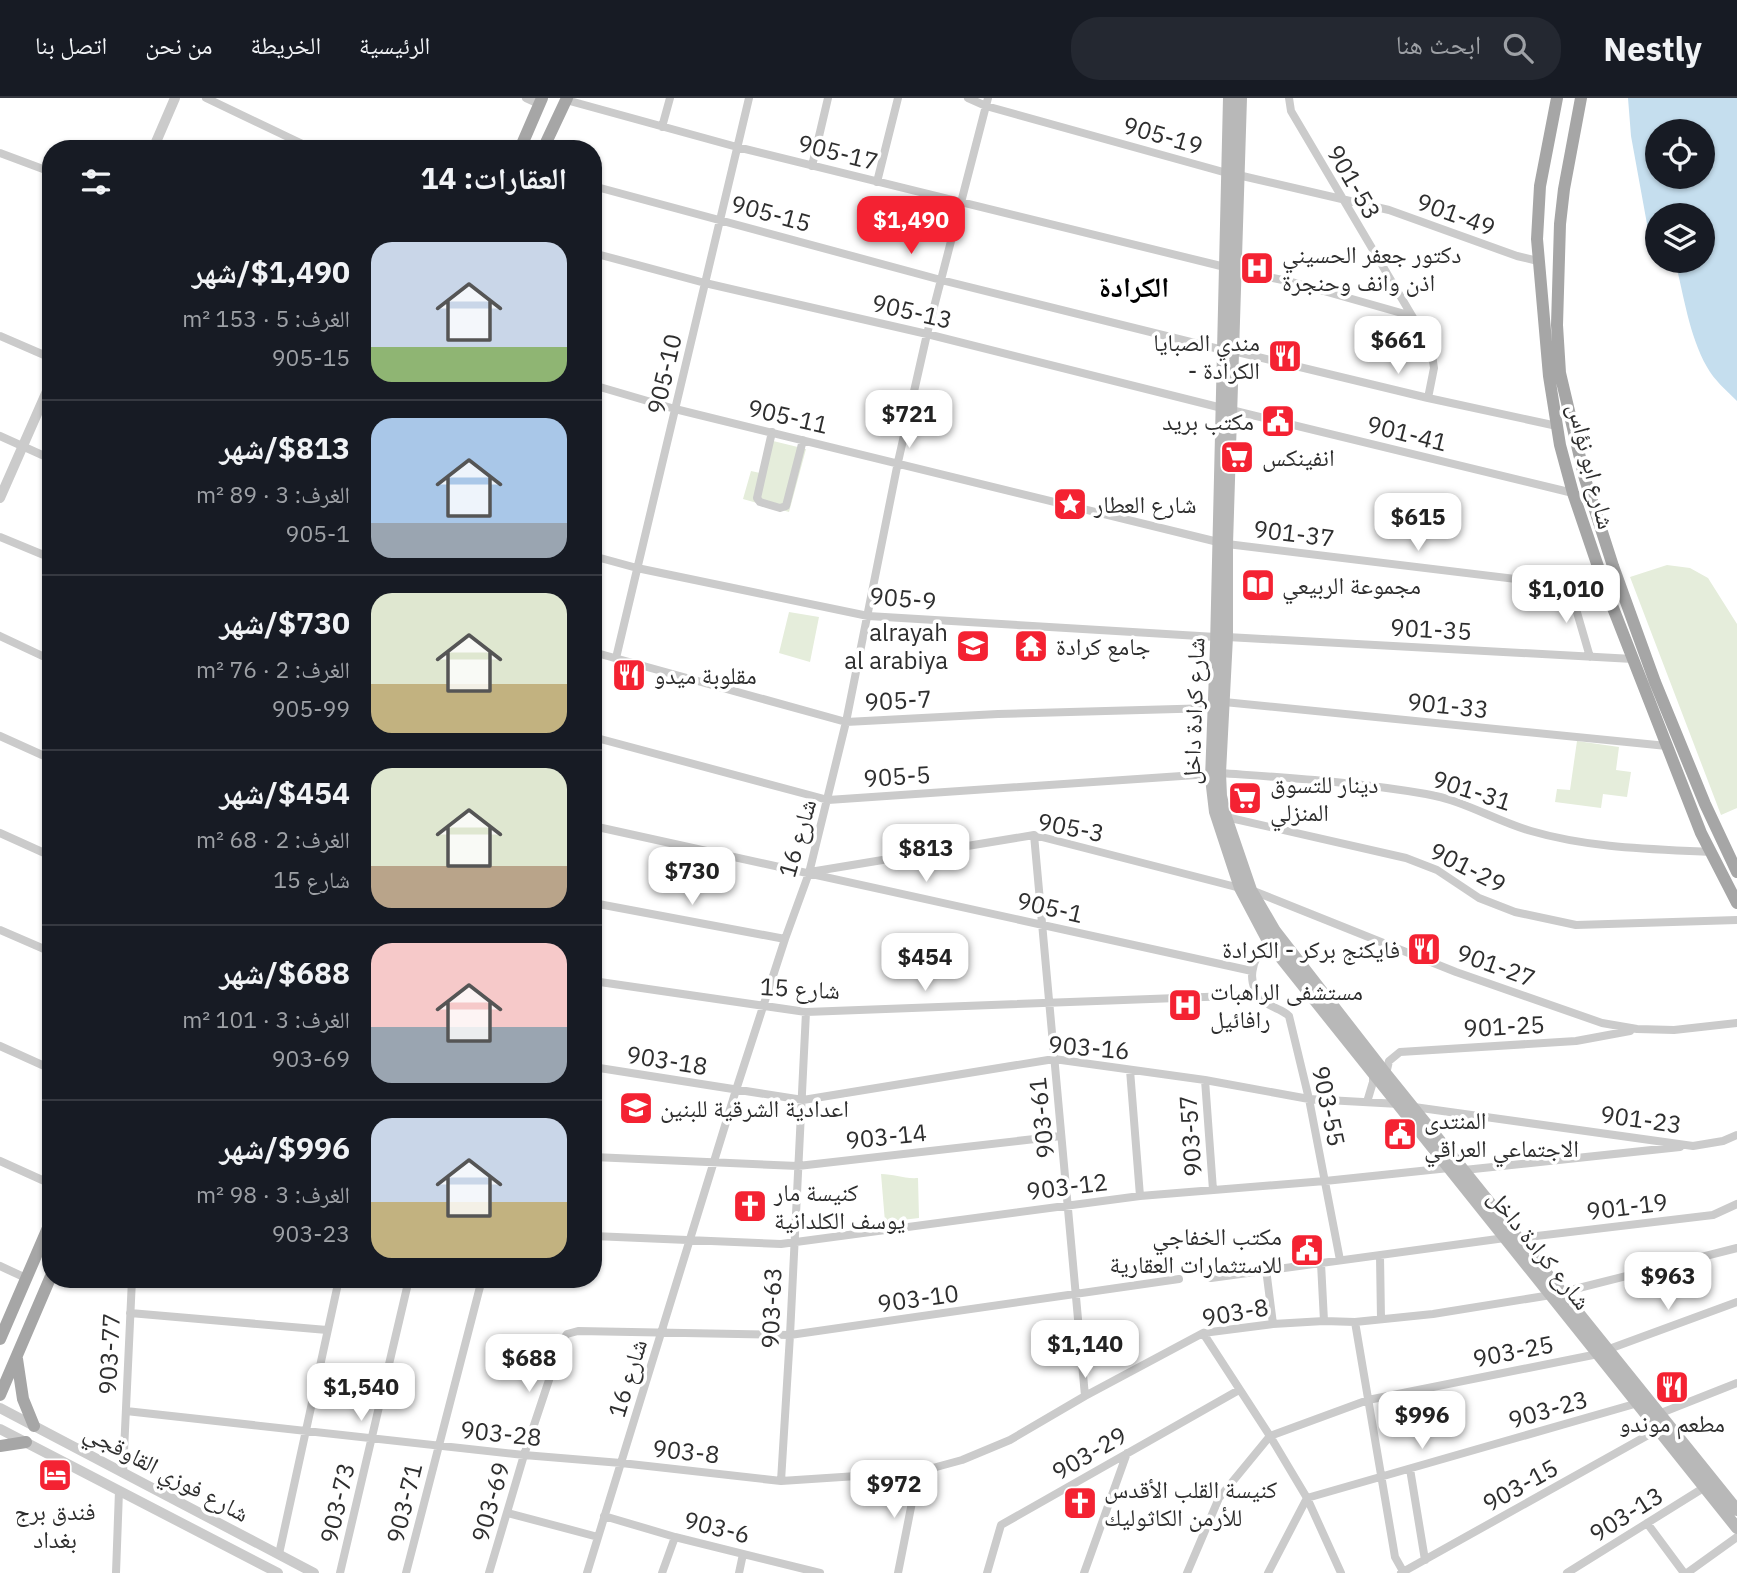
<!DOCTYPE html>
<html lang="ar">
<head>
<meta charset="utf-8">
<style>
  :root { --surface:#171b24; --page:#242831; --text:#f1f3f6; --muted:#9ea1a6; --line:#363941; --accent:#f42232 }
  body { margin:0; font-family:"IBM Plex Sans","Noto Naskh Arabic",sans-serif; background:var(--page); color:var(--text); direction:rtl; height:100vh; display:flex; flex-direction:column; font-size:26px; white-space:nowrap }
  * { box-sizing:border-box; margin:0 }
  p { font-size:23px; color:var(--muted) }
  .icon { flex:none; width:38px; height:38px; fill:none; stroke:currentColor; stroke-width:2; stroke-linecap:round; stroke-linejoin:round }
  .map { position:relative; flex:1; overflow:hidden; direction:ltr }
  .side { position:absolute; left:42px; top:42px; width:560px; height:1148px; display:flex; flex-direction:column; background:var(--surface); border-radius:28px; box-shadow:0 2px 5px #0004; direction:rtl }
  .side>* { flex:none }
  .fabs { position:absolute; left:1645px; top:21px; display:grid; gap:14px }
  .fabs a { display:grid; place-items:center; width:70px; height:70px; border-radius:50%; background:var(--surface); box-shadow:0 2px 5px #0004; font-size:35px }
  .price { position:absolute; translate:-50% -60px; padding:0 16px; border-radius:14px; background:#fff; color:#222; font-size:23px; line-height:46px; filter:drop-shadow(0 2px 4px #0008) }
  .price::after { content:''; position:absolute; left:50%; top:42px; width:21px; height:16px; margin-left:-10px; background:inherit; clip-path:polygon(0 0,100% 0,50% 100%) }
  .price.selected { background:var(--accent); color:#fff }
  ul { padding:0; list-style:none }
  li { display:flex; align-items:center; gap:21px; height:175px; padding:0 35px }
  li+li { border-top:2px solid var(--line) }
  li span { display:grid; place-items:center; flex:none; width:196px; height:140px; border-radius:21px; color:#555 }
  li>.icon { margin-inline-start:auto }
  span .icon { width:84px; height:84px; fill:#fffc; stroke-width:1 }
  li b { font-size:30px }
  h2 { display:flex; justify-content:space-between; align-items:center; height:84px; padding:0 35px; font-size:30px }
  header { display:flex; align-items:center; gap:42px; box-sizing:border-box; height:98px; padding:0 35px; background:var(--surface); border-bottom:2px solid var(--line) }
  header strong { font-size:33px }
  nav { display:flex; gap:38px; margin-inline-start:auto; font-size:24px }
  .search { width:490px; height:63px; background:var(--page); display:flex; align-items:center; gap:18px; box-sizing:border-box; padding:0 24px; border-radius:28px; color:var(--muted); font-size:26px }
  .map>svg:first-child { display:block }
</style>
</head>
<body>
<header>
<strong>Nestly</strong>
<div class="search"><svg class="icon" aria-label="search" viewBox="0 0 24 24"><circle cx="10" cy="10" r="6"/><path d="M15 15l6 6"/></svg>ابحث هنا</div>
<nav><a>الرئيسية</a><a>الخريطة</a><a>من نحن</a><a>اتصل بنا</a></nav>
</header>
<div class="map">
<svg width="1737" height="1475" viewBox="0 0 1737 1475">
  <rect width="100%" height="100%" fill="#fff"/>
  <path fill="#e5eddb" d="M769,342l37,9 -17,63 -46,-13 8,-28 9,2z
    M1667,467l23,3 18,10 29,46v184l-16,7 -91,-238z
    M789,514l30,5 -9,45 -31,-9z
    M1577,643l42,6 -3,23 15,2 -4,25 -24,-3 -2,14 -46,-6 2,-13 13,1z
    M881,1076c13,0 23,5 37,4l1,40 -34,4z"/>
  <path fill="#c5deee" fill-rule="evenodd" d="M1628,0h109v303c-10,-10 -23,-21 -30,-34 -18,-32 -23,-71 -32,-106h28v-46h-46v29l-8,-9 -18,-99zM1657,33h46v46h-46z"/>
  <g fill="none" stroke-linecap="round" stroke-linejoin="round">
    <path stroke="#cbcbcb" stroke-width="8" d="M206,0l107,51
      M526,0l13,6
      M968,0l18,8 241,67
      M1289,0l2,13 140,237 3,20 -6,30
      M566,2l171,47 488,120
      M662,29l8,-29
      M0,55l51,19
      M812,68l16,-68
      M1238,77l151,35 128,46 21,5
      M877,84l21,-84
      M593,88l348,94 282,70
      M593,155l112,30 222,51 295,74
      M1235,172l57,12 120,34
      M0,238l51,22
      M1233,253l195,47 129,28
      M593,287l82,24 543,133
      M1231,312l342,83
      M772,334l-15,66 3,4 20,6 6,-2 17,-66
      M0,338l51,23
      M0,439l51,21
      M1227,446l379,46
      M593,458l44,12 231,48 348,21
      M1569,487l21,72
      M0,538l51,24
      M1227,539l406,22
      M593,554l253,70 152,-8 215,-6
      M616,560l133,-560
      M1224,604l443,44
      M0,638l51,23
      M593,639l235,63 383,-26
      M1220,675c69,5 138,9 206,21 37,6 70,27 105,37 58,17 119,18 179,21
      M1226,719l180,41 31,12 42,28 36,14 61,13 161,-5
      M593,728l659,145
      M0,735l51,23
      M1034,737l51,561
      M816,773l218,-36 206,53
      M1251,792l205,82 146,51 35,6 37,1 63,-7
      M593,805l192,36
      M0,832l51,22
      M1269,845c-18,15 -25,41 -4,59 7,6 17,7 24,14l20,83 31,161
      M593,883l213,31 452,-17
      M0,948l51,23
      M593,969l210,33 251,-41 151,21 104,19 90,5
      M1130,972l10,126
      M1386,976l3,-13 11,-9 176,-11 54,-10
      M1205,982l8,110
      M1367,1004l6,-20v-7
      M1414,1009l279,39 30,-5 14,-6
      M593,1059l205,9 263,-30
      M0,1063l51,23
      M1464,1072l216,-23
      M593,1138l188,8 359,-48 185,-15 124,-13
      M1519,1140l194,-23 24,-11
      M1380,1158l1,63
      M1321,1165l3,58
      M0,1168l26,12
      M1266,1171l7,55
      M1211,1180l294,-40
      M1563,1194l174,-44
      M130,1215l197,17
      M1355,1224l40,235 9,16
      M1203,1235l67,103 37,62 34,75
      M1609,1251l128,-47
      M126,1313l398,44 97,8 160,18 137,-9 44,-12 48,-20 75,-44 118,-63 70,-9 51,-3 31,1 78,-8 118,-19
      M1661,1315l76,-30
      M1410,1371l15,91
      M123,1375l9,-194
      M781,1383l9,-146 16,-323
      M508,1415l90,24
      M604,1418l71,21 145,36
      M1647,1425l37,50
      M279,1456l60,-275
      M116,1475l3,-82
      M340,1475l69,-294
      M406,1475l76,-294
      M489,1475l35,-118 38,-114 5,-7 11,-3 212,4 389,-56
      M587,1475l149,-483 49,-151 24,-66 37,-151 52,-260 29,-128 61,-236
      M662,1475l13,-36
      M739,1475l4,-19
      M898,1475l20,-101
      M987,1475l14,-48 238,-135
      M1084,1475l43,-120
      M1187,1475l32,-75 51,-62 98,-36 230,-46
      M1268,1475l39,-75 331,-95
      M1401,1475l258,-144
      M1567,1475l138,-86
      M1687,1475l50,-36"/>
    <path stroke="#cbcbcb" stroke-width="10" d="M153,51l22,-51
      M0,400l51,-116
      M0,1310l314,165
      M0,1331l278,144"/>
    <path stroke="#b8b8b8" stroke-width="12" d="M1229,0l-13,548 -5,132 4,34 25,76 29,55 468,585
      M1241,0l-14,446v93l-7,136 1,23 5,21 25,73 24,41 111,143 351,436"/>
    <path stroke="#a6a6a6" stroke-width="12" d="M1557,0l-17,88 -3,53 12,137 11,69 13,48 33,97 95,243 36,70
      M1581,0l-17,91 -4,35 -3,101 3,48 25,106 28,87 42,116 50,122 32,68
      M520,51l22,-51
      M543,51l24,-51
      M0,1241l51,-118
      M17,1261l6,40 11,27
      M0,1297l51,-119
      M0,1348l26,-4"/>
  </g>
  <defs>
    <g id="hospital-square" transform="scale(1.75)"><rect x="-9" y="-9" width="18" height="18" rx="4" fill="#f42232" stroke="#fff"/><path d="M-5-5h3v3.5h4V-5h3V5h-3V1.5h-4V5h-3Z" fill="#fff"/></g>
    <g id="restaurant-square" transform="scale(1.75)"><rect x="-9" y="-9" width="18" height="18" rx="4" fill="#f42232" stroke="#fff"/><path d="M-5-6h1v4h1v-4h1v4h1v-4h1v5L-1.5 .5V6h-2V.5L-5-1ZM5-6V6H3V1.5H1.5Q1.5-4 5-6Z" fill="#fff"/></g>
    <g id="civic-square" transform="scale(1.75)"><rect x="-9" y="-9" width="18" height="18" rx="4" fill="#f42232" stroke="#fff"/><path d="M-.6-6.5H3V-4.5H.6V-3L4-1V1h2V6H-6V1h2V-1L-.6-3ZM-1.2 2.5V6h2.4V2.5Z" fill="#fff"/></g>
    <g id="supermarket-square" transform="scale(1.75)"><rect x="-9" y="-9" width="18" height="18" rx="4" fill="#f42232" stroke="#fff"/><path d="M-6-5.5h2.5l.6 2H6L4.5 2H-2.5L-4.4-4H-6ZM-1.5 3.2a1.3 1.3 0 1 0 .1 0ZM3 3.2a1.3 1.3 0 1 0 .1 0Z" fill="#fff"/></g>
    <g id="sight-square" transform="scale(1.75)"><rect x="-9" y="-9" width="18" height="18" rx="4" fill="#f42232" stroke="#fff"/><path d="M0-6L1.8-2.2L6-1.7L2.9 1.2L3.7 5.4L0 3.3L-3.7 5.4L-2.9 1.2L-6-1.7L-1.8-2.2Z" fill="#fff"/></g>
    <g id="library-square" transform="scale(1.75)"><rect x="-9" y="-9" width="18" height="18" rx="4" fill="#f42232" stroke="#fff"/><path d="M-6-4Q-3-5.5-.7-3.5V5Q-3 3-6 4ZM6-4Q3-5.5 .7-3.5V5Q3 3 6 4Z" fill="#fff"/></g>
    <g id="school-square" transform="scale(1.75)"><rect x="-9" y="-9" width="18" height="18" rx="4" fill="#f42232" stroke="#fff"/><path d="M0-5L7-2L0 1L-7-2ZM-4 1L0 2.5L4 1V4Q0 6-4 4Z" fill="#fff"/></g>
    <g id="temple-square" transform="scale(1.75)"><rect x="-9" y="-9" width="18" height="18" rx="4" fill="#f42232" stroke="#fff"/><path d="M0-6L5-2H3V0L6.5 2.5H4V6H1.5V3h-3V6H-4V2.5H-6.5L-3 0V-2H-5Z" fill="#fff"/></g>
    <g id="church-square" transform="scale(1.75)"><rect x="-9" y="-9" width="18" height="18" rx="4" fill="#f42232" stroke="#fff"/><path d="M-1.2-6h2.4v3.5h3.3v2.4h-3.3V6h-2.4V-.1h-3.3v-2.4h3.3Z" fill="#fff"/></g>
    <g id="hotel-square" transform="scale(1.75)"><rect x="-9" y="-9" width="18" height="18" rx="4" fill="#f42232" stroke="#fff"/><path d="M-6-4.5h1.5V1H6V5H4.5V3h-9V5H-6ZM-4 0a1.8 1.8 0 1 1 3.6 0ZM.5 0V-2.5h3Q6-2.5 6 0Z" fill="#fff"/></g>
  </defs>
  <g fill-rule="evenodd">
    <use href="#hospital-square" x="1257" y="170"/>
    <use href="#restaurant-square" x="1285" y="258"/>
    <use href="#civic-square" x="1278" y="323"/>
    <use href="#supermarket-square" x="1237" y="359"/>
    <use href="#sight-square" x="1070" y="406"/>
    <use href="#library-square" x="1258" y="487"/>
    <use href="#school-square" x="973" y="548"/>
    <use href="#temple-square" x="1031" y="548"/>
    <use href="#restaurant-square" x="629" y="577"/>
    <use href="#supermarket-square" x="1245" y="700"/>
    <use href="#restaurant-square" x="1424" y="851"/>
    <use href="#hospital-square" x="1185" y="907"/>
    <use href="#school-square" x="636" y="1010"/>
    <use href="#civic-square" x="1400" y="1036"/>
    <use href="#church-square" x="750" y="1108"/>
    <use href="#civic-square" x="1307" y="1152"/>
    <use href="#restaurant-square" x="1672" y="1289"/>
    <use href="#hotel-square" x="55" y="1377"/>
    <use href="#church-square" x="1080" y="1405"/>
  </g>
  <g text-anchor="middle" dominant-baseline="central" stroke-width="7" stroke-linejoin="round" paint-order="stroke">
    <g font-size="24" fill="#2e2e2e" stroke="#fff">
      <text transform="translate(1163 37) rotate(16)">905-19</text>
      <text transform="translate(838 54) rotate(14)">905-17</text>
      <text transform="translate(1354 84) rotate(60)">901-53</text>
      <text transform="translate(771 115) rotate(15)">905-15</text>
      <text transform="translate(1456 116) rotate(20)">901-49</text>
      <text transform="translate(912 213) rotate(13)">905-13</text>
      <text transform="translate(664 276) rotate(-77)">905-10</text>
      <text transform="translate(788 318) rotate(13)">905-11</text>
      <text transform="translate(1407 335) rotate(14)">901-41</text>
      <text transform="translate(1592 368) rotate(76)">شارع ابو نؤاس</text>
      <text transform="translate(1294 435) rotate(7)">901-37</text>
      <text transform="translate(903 500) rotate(5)">905-9</text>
      <text transform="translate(1431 531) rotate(3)">901-35</text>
      <text transform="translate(898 602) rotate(-3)">905-7</text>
      <text transform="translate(1448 607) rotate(6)">901-33</text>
      <text transform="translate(1193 613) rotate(-88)">شارع كرادة داخل</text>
      <text transform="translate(897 678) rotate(-4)">905-5</text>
      <text transform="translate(1472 692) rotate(18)">901-31</text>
      <text transform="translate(1071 729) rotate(11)">905-3</text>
      <text transform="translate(797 740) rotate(-74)">شارع 16</text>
      <text transform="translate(1468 769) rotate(27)">901-29</text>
      <text transform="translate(1050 809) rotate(13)">905-1</text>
      <text transform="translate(1496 867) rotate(20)">901-27</text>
      <text transform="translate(800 890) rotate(3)">شارع 15</text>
      <text transform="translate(1504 928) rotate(-3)">901-25</text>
      <text transform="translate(1089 949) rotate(5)">903-16</text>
      <text transform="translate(667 962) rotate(9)">903-18</text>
      <text transform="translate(1329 1008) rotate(78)">903-55</text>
      <text transform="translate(1041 1020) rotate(-96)">903-61</text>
      <text transform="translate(1641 1021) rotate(8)">901-23</text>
      <text transform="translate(886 1038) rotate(-6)">903-14</text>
      <text transform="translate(1190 1038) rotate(-94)">903-57</text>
      <text transform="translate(1067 1088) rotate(-7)">903-12</text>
      <text transform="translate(1627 1108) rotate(-7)">901-19</text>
      <text transform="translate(1540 1151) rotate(51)">شارع كرادة داخل</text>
      <text transform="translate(918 1200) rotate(-8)">903-10</text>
      <text transform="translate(771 1210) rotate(-88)">903-63</text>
      <text transform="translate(1235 1214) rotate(-10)">903-8</text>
      <text transform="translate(1513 1253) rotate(-11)">903-25</text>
      <text transform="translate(109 1256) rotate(-87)">903-77</text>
      <text transform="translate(627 1280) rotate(-73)">شارع 16</text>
      <text transform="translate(1548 1311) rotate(-16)">903-23</text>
      <text transform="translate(501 1335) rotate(6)">903-28</text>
      <text transform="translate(686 1353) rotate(6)">903-8</text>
      <text transform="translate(1089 1355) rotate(-30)">903-29</text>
      <text transform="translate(167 1374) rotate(28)">شارع فوزي القاوقجي</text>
      <text transform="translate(1520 1387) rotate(-29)">903-15</text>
      <text transform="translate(490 1404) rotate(-74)">903-69</text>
      <text transform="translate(337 1405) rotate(-77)">903-73</text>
      <text transform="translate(404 1405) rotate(-76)">903-71</text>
      <text transform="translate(1626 1416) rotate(-32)">903-13</text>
      <text transform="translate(717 1429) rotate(14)">903-6</text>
    </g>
    <g font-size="24" fill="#2e2e2e" stroke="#fff" text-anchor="start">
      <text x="1282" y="156">دكتور جعفر الحسيني<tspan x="1282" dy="28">اذن وانف وحنجرة</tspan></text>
      <text x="1260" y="244" text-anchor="end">مندي الصبايا<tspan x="1260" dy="28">- الكرادة</tspan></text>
      <text x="1254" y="323" text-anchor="end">مكتب بريد</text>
      <text x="1262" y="359">انفينكس</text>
      <text x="1094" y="406">شارع العطار</text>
      <text x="1282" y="487">مجموعة الربيعي</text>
      <text x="948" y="534" text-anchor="end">alrayah<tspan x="948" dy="28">al arabiya</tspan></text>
      <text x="1056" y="548">جامع كرادة</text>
      <text x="654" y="577">مقلوبة ميدو</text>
      <text x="1270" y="686">دينار للتسوق<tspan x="1270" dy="28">المنزلي</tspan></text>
      <text x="1400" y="851" text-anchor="end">فايكنج بركر - الكرادة</text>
      <text x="1210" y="893">مستشفى الراهبات<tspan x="1210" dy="28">رافائيل</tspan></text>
      <text x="660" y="1010">اعدادية الشرقية للبنين</text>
      <text x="1424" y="1022">المنتدى<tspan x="1424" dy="28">الاجتماعي العراقي</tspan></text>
      <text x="774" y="1094">كنيسة مار<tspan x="774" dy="28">يوسف الكلدانية</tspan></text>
      <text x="1282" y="1138" text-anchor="end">مكتب الخفاجي<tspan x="1282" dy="28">للاستثمارات العقارية</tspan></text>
      <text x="1672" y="1325" text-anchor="middle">مطعم موندو</text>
      <text x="1104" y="1391">كنيسة القلب الأقدس<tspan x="1104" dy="28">للأرمن الكاثوليك</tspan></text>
      <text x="55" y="1413" text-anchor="middle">فندق برج<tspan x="55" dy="28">بغداد</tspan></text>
    </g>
    <g font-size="28" font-weight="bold" fill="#000" stroke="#fff">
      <text x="1134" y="188">الكرادة</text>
    </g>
  </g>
</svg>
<div class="fabs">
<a><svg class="icon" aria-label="locate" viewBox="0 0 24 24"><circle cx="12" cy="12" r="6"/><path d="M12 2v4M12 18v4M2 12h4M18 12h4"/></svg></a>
<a><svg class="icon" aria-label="layers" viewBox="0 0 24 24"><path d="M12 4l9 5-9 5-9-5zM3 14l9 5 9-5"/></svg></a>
</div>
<b class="price selected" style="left:911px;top:158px">$1,490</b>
<b class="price" style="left:1398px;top:278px">$661</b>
<b class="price" style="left:909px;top:352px">$721</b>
<b class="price" style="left:1418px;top:455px">$615</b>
<b class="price" style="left:1566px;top:527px">$1,010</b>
<b class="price" style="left:926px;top:786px">$813</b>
<b class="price" style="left:692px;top:809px">$730</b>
<b class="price" style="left:925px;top:895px">$454</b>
<b class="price" style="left:1668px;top:1214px">$963</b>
<b class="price" style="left:1085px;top:1282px">$1,140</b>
<b class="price" style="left:529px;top:1296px">$688</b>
<b class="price" style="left:361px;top:1325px">$1,540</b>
<b class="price" style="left:1422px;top:1353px">$996</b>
<b class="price" style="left:894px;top:1422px">$972</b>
<section class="side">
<h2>العقارات: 14<svg class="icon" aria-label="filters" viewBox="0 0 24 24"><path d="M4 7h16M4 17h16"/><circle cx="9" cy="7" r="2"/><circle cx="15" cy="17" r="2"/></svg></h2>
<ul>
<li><span style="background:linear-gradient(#c9d6e8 75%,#8fb573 0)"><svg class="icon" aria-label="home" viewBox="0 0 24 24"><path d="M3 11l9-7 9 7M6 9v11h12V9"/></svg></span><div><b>$1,490/شهر</b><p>الغرف: 5 · 153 m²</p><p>905-15</p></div></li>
<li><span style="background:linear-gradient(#a9c7e8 75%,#9aa5b1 0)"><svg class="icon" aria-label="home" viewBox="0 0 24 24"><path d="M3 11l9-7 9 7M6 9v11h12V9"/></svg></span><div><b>$813/شهر</b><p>الغرف: 3 · 89 m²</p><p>905-1</p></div></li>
<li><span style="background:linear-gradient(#dfe7d0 65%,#c2b280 0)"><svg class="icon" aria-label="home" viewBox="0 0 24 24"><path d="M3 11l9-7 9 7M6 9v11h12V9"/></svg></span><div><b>$730/شهر</b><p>الغرف: 2 · 76 m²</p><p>905-99</p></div></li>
<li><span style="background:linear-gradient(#dfe7d0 70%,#b9a48a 0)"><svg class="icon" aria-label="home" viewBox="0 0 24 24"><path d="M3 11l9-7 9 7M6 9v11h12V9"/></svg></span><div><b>$454/شهر</b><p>الغرف: 2 · 68 m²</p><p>شارع 15</p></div></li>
<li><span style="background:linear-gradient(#f6c9c9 60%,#9aa5b1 0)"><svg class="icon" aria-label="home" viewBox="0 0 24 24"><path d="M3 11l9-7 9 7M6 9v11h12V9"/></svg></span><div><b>$688/شهر</b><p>الغرف: 3 · 101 m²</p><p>903-69</p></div></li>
<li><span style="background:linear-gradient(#c9d6e8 60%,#c2b280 0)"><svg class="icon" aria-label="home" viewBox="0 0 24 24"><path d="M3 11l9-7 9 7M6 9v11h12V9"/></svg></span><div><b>$996/شهر</b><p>الغرف: 3 · 98 m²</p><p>903-23</p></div></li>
</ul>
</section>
</div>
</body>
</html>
